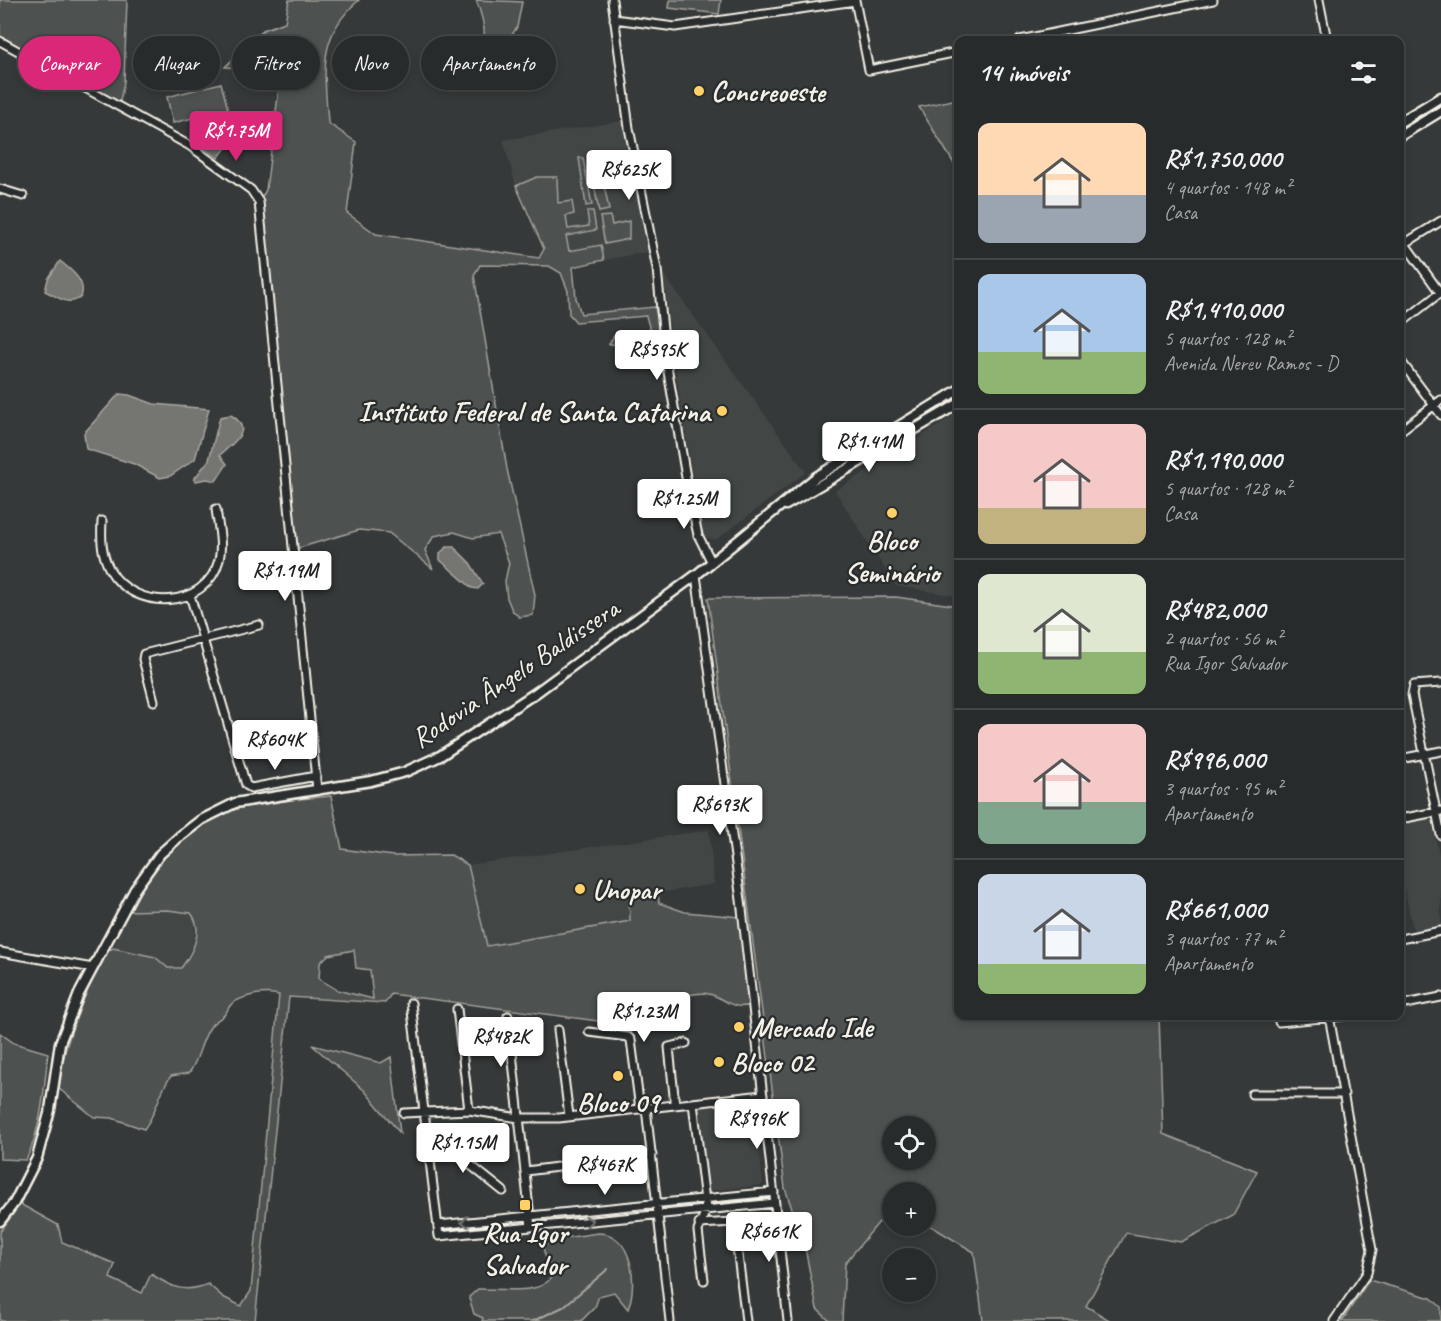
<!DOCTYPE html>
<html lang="pt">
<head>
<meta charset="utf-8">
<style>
  :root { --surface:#282b2b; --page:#303333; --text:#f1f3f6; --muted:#a5a7a9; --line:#444747; --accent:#db2777 }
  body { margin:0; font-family:Caveat,sans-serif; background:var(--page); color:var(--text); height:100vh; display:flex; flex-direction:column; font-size:22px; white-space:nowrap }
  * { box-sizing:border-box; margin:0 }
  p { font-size:20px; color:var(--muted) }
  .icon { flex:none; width:33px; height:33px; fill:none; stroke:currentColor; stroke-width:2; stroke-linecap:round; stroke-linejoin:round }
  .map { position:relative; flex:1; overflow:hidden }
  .sheet { position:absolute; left:954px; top:36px; width:450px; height:984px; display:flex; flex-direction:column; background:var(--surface); border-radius:12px; box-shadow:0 3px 9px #0003,0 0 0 2px var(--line) }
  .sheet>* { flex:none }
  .guide { position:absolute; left:18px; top:36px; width:570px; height:54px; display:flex; gap:12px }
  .buttons { position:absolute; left:882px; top:1116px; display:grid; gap:12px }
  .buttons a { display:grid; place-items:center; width:54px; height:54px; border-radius:50%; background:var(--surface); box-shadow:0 3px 9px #0003,0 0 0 2px var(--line); font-size:30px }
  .price { position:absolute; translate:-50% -51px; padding:0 14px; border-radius:6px; background:#fff; color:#222; font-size:20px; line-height:39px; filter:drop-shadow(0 2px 3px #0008) }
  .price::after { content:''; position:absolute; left:50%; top:36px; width:18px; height:14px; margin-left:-9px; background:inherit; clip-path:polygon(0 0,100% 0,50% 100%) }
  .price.on { background:var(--accent); color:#fff }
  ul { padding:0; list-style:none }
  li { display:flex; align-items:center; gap:18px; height:150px; padding:0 24px }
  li+li { border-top:2px solid var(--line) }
  li span { display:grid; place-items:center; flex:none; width:168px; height:120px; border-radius:12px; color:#555 }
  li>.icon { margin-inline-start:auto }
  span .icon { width:72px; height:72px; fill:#fffc; stroke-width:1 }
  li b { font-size:26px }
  h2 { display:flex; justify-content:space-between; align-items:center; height:72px; padding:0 24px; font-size:26px }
  .pill { padding:0 21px; border-radius:27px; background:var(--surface); box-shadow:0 3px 9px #0003,0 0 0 2px var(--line); font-size:21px; line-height:54px }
  .pill.on { background:var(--accent); color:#fff }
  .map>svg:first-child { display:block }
</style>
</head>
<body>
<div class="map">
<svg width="1441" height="1321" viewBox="0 0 1441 1321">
  <rect width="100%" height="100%" fill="#363939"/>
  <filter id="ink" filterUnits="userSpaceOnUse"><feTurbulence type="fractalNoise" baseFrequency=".0167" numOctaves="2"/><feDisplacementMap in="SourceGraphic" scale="12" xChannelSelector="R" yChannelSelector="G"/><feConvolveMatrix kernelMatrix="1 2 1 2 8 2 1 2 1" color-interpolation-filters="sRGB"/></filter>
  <g filter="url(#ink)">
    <path fill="#434645" d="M623,121l24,131 -74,14 -57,-80 -13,-46z
      M664,275l142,197 -90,68 -11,-3 -2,-4 -7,-36 -24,-147z
      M958,413v183l-62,-10 -61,-95z
      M1431,818l10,45v62l-27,7 -14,-62v-45z
      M709,830l5,54 -85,14 1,23 -143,25 -19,-81z
      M129,911l38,-1 23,3 5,7v24l-13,24h-14l-13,-11 -42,-9z
      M754,1101l9,84 -54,6 -10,-84z"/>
    <path fill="#4e514f" stroke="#a1a19c" stroke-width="1.5" fill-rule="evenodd" d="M0,0h127l-3,82 -5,24 -119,-65z
      M289,0h70c-43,37 -34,72 -31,123l28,19 -9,71 29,21 163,24 5,-9 -28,-63 21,-9h20l1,26 14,-2 2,13 -8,2 2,13 21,-3 -2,-15h6l3,19 -30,6 3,15 32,-6 3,15 -31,7 3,31 5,16 74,-7 6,32 -35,6 -17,-1 5,-8 36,-6 -4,-14 -70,6 -7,-8 -1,-23 -7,-18 -12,-7 -69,-1 -6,10 33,194 28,126 -2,20 -14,2 -7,-7 -5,-12 -2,-17 4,-18 -11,-29 -25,4 -19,-6 -20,4 -9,14 8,19 -44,-36 -30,-3 -67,20 -33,-348 7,-12 15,-118 -56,-5 38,-37 22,-8z
      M476,0l46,2 -5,25 -22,36 -8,5 -2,8 -11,-5c14,-28 13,-43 2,-71z
      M670,0h51l-2,14 -50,-6z
      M221,83l7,26 -55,14 -6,-26z
      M958,99v71l-39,-63z
      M594,156l3,23 19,-2 6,4 -18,3 5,26 -10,2 -10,-55z
      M579,158h4l9,47 -6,1z
      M610,216l2,9 17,-4v18l-24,5 -5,-27z
      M896,597l62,9v410h201l4,118 94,37 -24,44 -52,27 -55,-9 -40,73 25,15h-128l-9,-69 -43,-26h-6l1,-34h-34v31l-13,-1 -34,41 -3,58h-12l-13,-12 -12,-61 -20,-60 -77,-590zM892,1126h34v34h-34z
      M331,796l11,53 51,7 58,-1 17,10 19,81 143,-25 -1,-23 29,-5 1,10 26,9 55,5 9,88c-16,6 -26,-8 -40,-11 -11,-3 -28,3 -39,5l-7,15 -34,11 -238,-31 -6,9 -96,-6 -34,324h-255v-89l20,-28 38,21 4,17 53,22 -5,14 32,15 9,-19c20,13 33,20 57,10l15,13 18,9 10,-15 28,-296c-13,-4 -34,0 -46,8 -4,2 -5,7 -8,11 -4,5 -11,7 -14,12 -11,15 -11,32 -22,47l-18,3c-13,17 -14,37 -27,53l-32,-11 -18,-1 -36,-29v-6c9,-48 26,-89 50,-131l5,-3 42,9 13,11h13c12,-16 23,-38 10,-55l-24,-3 -38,1c16,-41 67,-92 111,-103 30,-7 61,-9 91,-12zM354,950l2,18 14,2 3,29 -36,-9 -18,-11 1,-16 8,-8z
      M0,1033l14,10 34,10c-4,36 -6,74 -22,107l-26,-1z
      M312,1045l69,18 10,-6 9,76 -36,-43z
      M598,1233c35,0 40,50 30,76l-14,-17 -15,4 -4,11 -14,14h-99l1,-3 -9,-4 -5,-17 9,-8c21,-1 73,9 76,-20l-7,-7 -4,-14 8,-8z
      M1369,1280l62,18 10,9v14h-99z"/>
    <path fill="#757572" stroke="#a8a7a1" stroke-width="1.5" d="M236,120l8,1 1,3 -27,34 -21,-15 5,-10z
      M60,261c11,9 27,20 21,36 -12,10 -23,0 -36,-6l3,-12z
      M119,394l10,1 25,9 55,5 -14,50 -25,17 -10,2 -26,-14 -48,-15 -2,-16z
      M231,415c24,15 2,28 -11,40l7,9 -11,17 -9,-2 -11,2 -2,-2 15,-19 11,-43z
      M447,547h7l16,16 13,21 -5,5 -6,-1 -32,-28v-7z"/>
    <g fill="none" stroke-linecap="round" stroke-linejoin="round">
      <path stroke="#a8a7a1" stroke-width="2" d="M533,1321l30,-14 45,-38"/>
      <g stroke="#f4f1e8" stroke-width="11">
        <path id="minor" d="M612,0l17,128 28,141 9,91 22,129 10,46 13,26
          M855,0l14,70 89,-18
          M1319,0l8,40
          M614,19l61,8 180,-26
          M1020,40l193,-40
          M0,41l190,105 61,44 8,12 58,588
          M0,189l23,7
          M1400,237l41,57
          M1404,244l37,-23
          M1400,324l40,-31
          M1400,360l41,55
          M1400,431l41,-31
          M102,521c-1,17 -1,33 8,49 24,42 96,40 109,-10 4,-16 -1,-35 -3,-51
          M696,575l45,325 47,421
          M190,595l56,190 5,3 65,-12
          M1441,683l-27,2 -2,10 29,140
          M154,701l-11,-42 1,-5 115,-29
          M1400,759l41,-8
          M1400,819l41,-8
          M1400,939l41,-8
          M0,952l93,16
          M411,1003l28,233 336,-33
          M1400,1005l41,-8
          M457,1009l12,101
          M508,1016l23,211
          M1329,1016l43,234 -5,23 -33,48
          M1279,1022l64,-6
          M558,1030l11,86
          M589,1032l39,5 3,3 9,69
          M1252,1094h92
          M693,1103l13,106 -8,22 6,49
          M675,1105l-6,-58 17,-4
          M646,1108l24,213
          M404,1113l65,-3 50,8h40l204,-23
          M427,1139h11l65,52
          M526,1171l126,-16
          M699,1224l35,-2 12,99
          M438,1225l336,-33"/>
      </g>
      <g stroke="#f4f1e8" stroke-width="13">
        <path id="tertiary" d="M1400,122l41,-25
          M1400,136l41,-25
          M786,505l172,-101
          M0,1221l14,-18 23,-45 13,-48 10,-67 19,-49 56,-105 25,-35 19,-17 22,-17 34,-17 136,-22 34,-9 35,-16 97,-64 159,-117 120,-98 142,-87"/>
      </g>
      <use href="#minor" stroke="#2a2d2e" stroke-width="7"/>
      <use href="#tertiary" stroke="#2a2d2e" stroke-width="8"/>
    </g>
    <defs><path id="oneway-chevron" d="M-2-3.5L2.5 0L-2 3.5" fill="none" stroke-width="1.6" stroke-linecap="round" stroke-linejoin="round" transform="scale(1.5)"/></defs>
    <g stroke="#71726f">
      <use href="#oneway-chevron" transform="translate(589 1221) rotate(-6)"/>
      <use href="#oneway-chevron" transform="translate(465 1222) rotate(174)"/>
    </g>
  </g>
  <g fill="#ffd166" stroke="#2a2d2e" stroke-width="2">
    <circle cx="699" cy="91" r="6"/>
    <circle cx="722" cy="411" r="6"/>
    <circle cx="892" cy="513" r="6"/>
    <circle cx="580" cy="889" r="6"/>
    <circle cx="739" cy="1027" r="6"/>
    <circle cx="719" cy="1062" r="6"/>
    <circle cx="618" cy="1076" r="6"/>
    <rect x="519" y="1199" width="12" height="12" rx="3"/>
  </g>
  <g text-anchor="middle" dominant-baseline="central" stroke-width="4.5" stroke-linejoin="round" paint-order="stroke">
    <g font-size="28" font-weight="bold" fill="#f4f1e8" stroke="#2a2d2e" text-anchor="start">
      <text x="711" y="91">Concreoeste</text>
      <text x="710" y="411" text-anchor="end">Instituto Federal de Santa Catarina</text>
      <text x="892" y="540" text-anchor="middle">Bloco<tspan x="892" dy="32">Seminário</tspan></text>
      <text x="592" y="889">Unopar</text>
      <text x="751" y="1027">Mercado Ide</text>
      <text x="731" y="1062">Bloco 02</text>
      <text x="618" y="1102" text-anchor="middle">Bloco 09</text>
      <text x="525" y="1232" text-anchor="middle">Rua Igor<tspan x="525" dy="32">Salvador</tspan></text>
    </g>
    <g font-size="28" fill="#f4f1e8" stroke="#2a2d2e">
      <text transform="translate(515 673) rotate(-34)">Rodovia Ângelo Baldissera</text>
    </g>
  </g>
</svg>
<div class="buttons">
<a><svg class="icon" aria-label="locate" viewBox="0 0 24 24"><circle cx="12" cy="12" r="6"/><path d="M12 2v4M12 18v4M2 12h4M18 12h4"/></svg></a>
<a>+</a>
<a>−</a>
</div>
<b class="price on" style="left:236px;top:162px">R$1.75M</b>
<b class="price" style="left:629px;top:201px">R$625K</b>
<b class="price" style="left:657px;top:381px">R$595K</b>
<b class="price" style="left:869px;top:473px">R$1.41M</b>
<b class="price" style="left:684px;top:530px">R$1.25M</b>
<b class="price" style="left:285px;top:602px">R$1.19M</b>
<b class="price" style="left:275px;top:771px">R$604K</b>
<b class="price" style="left:720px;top:836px">R$693K</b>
<b class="price" style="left:644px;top:1043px">R$1.23M</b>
<b class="price" style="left:501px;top:1068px">R$482K</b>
<b class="price" style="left:757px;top:1150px">R$996K</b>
<b class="price" style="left:463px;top:1174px">R$1.15M</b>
<b class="price" style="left:605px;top:1196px">R$467K</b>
<b class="price" style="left:769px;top:1263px">R$661K</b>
<div class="guide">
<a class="pill on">Comprar</a>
<a class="pill">Alugar</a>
<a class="pill">Filtros</a>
<a class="pill">Novo</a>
<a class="pill">Apartamento</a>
</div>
<section class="sheet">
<h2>14 imóveis<svg class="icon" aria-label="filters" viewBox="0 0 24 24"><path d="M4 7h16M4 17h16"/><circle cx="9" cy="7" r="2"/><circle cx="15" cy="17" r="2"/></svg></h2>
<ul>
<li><span style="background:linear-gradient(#ffd9b3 60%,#9aa5b1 0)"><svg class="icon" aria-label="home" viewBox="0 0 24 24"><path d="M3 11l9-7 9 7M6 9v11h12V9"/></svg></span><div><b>R$1,750,000</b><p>4 quartos · 148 m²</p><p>Casa</p></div></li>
<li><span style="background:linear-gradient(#a9c7e8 65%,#8fb573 0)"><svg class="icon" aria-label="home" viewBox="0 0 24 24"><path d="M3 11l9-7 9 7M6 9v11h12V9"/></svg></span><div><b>R$1,410,000</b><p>5 quartos · 128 m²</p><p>Avenida Nereu Ramos - D</p></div></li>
<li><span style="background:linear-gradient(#f6c9c9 70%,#c2b280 0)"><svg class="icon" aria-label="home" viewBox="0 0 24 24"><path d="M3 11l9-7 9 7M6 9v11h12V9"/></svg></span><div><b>R$1,190,000</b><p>5 quartos · 128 m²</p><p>Casa</p></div></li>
<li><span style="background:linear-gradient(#dfe7d0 65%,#8fb573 0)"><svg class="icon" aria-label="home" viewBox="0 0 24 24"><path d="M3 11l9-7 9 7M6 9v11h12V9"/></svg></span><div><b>R$482,000</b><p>2 quartos · 56 m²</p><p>Rua Igor Salvador</p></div></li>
<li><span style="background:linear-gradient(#f6c9c9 65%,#7fa58c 0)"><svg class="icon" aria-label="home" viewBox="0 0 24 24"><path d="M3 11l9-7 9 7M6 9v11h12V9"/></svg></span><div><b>R$996,000</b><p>3 quartos · 95 m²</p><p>Apartamento</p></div></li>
<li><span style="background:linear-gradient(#c9d6e8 75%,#8fb573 0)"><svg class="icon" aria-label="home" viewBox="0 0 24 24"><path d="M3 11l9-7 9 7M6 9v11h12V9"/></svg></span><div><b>R$661,000</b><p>3 quartos · 77 m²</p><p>Apartamento</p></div></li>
</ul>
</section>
</div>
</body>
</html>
